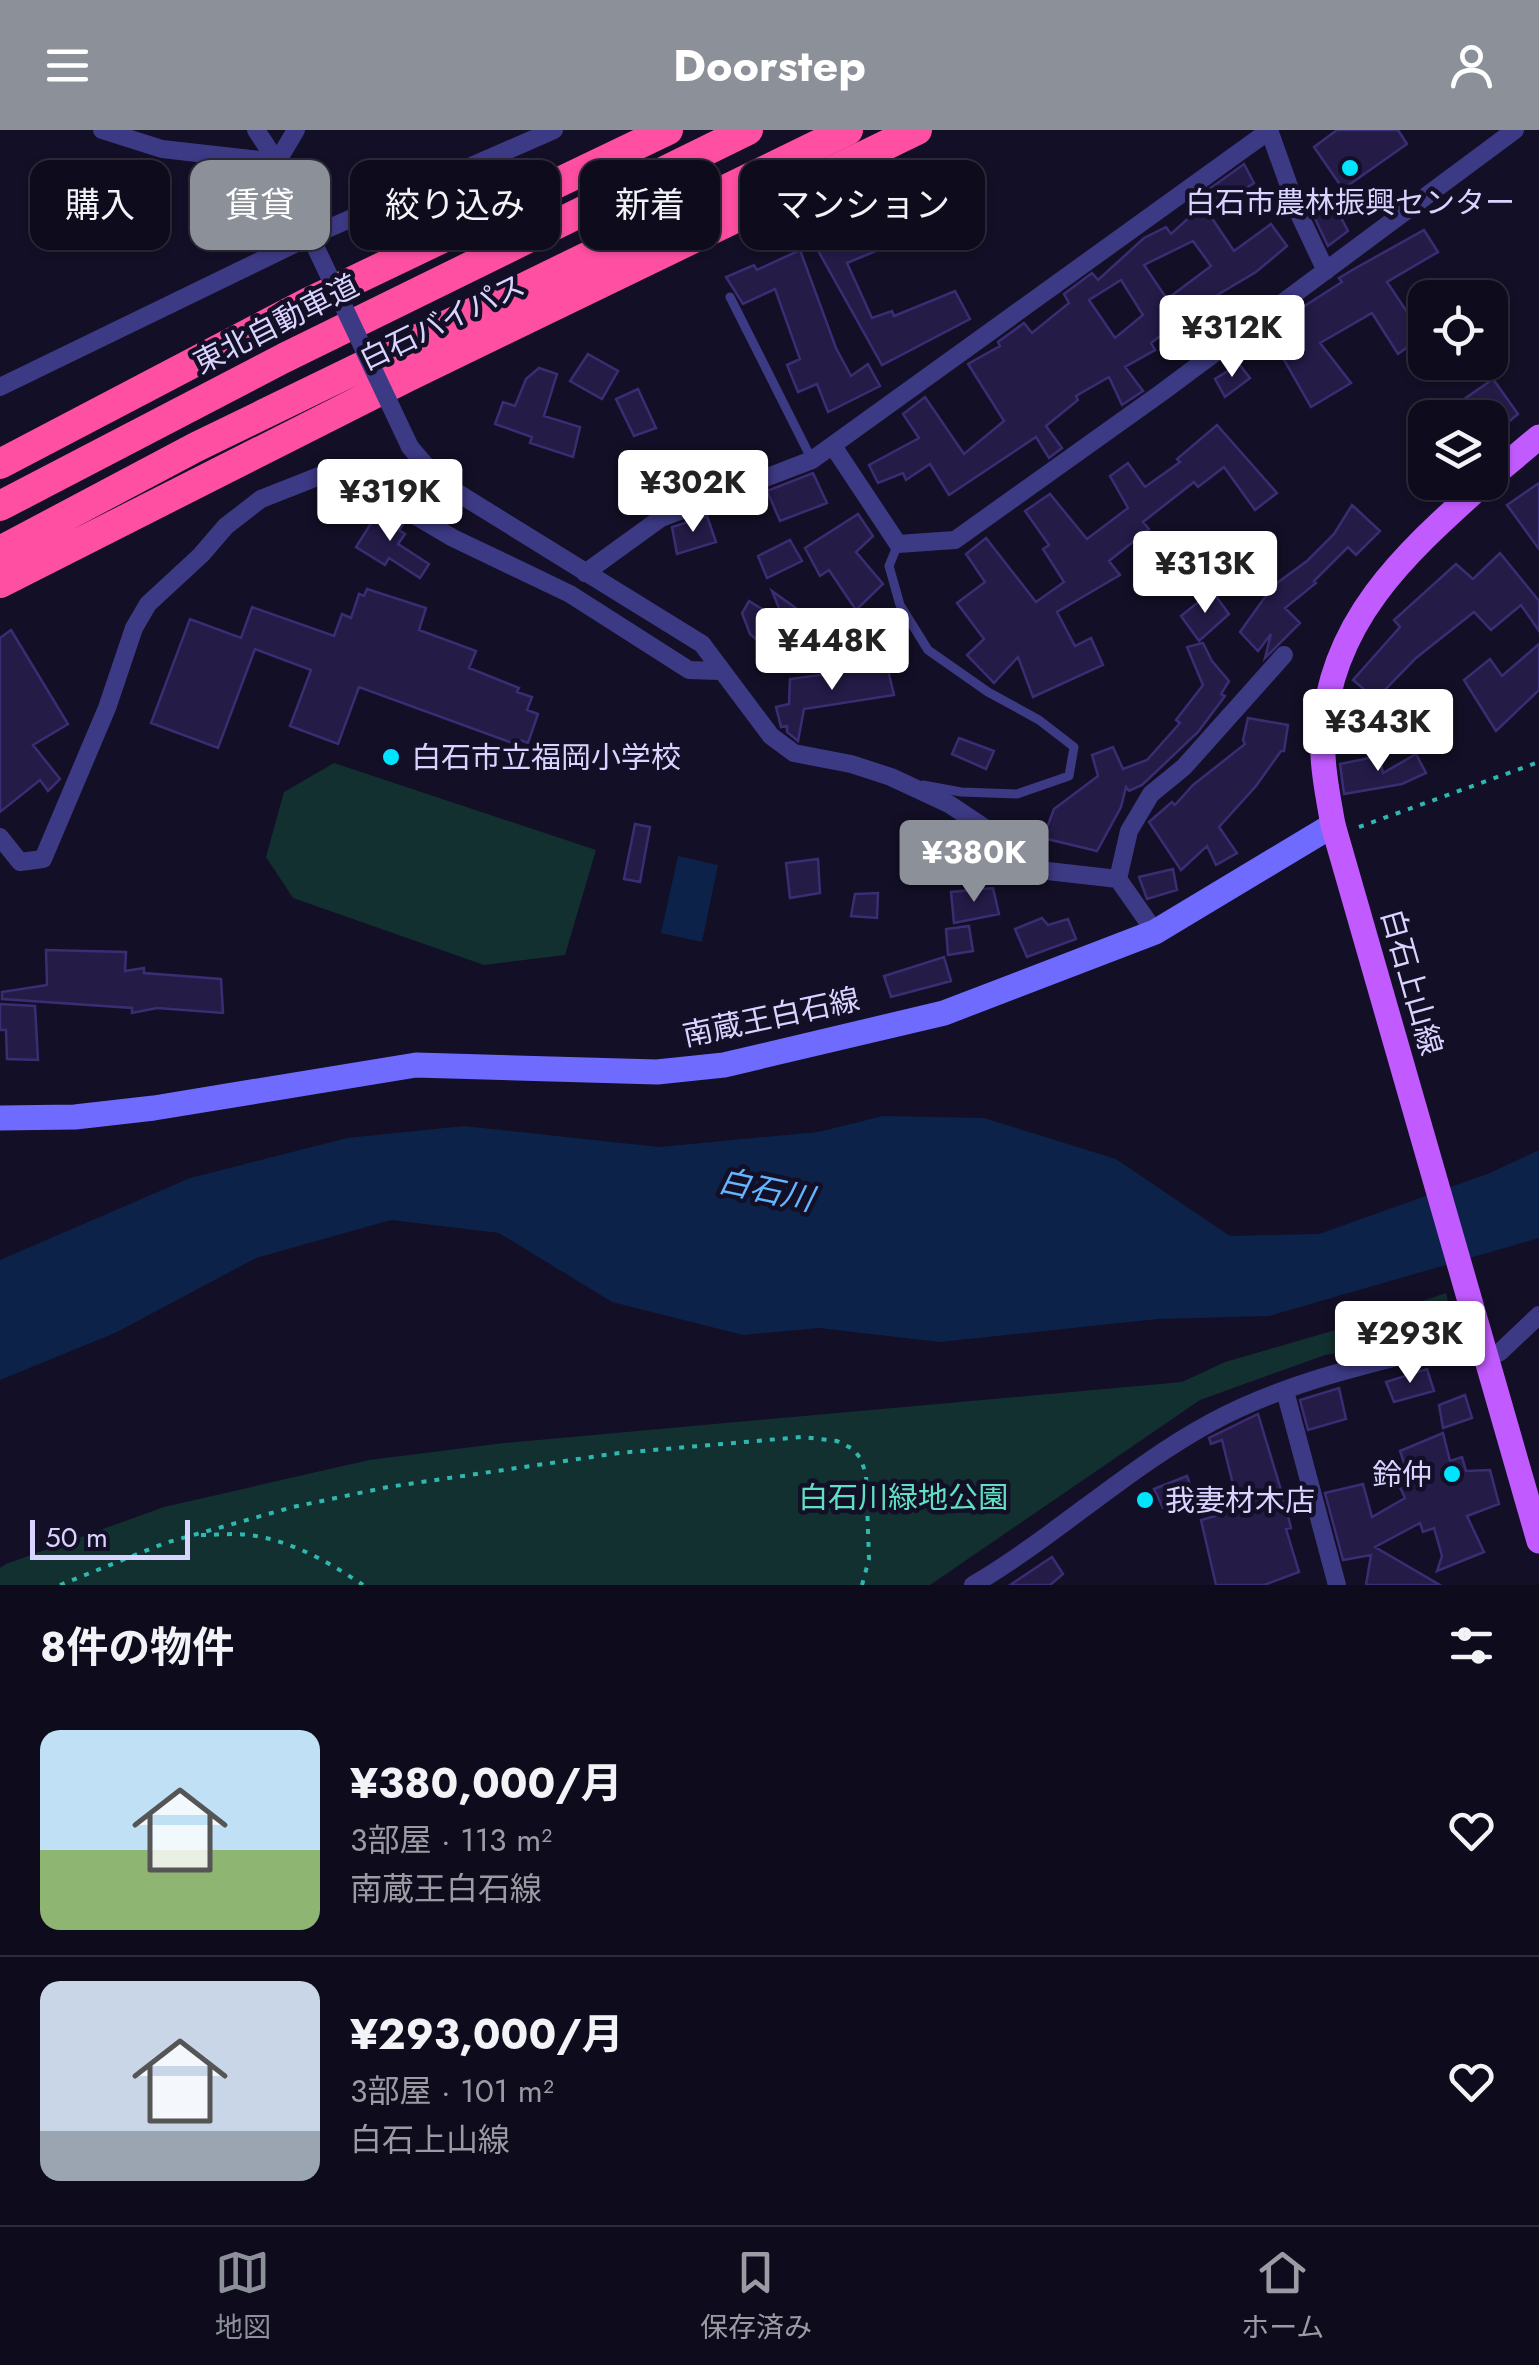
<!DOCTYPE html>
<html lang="ja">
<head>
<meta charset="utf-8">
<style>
  :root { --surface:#0e0b1c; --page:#1c1929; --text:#f1f3f6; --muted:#9b9ba3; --line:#2e2b3b; --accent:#8c9099 }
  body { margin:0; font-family:Jost,"Noto Sans JP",sans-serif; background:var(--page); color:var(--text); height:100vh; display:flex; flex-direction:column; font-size:38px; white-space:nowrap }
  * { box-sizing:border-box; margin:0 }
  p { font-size:32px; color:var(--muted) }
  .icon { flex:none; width:55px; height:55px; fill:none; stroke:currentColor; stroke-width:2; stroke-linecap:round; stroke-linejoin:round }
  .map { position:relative; height:1455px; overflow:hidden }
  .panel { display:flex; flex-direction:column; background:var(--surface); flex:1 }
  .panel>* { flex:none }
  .top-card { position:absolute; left:30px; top:30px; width:1000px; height:90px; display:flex; gap:20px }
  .controls { position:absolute; left:1408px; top:150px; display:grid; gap:20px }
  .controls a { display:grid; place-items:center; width:100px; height:100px; border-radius:20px; background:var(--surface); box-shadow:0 2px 8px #0004,0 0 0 2px var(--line); font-size:50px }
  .scale { position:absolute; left:30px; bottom:25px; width:160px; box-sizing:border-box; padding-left:10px; border:5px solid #d9d4ff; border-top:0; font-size:28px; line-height:35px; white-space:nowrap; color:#d9d4ff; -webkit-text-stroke:8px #130f26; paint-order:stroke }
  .price { position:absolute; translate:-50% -85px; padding:0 22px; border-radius:10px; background:#fff; color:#222; font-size:32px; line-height:65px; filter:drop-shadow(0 2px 5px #0008) }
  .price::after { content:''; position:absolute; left:50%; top:60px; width:30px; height:22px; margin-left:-15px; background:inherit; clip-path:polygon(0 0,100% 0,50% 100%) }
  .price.active { background:var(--accent); color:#fff }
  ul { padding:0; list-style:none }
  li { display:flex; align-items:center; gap:30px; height:250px; padding:0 40px }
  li+li { border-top:2px solid var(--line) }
  li span { display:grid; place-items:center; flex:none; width:280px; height:200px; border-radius:20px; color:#555 }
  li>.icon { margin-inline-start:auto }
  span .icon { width:120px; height:120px; fill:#fffc; stroke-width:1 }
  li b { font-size:42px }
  h2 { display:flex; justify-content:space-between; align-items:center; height:120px; padding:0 40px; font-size:42px }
  .pill { padding:0 35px; border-radius:20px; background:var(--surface); box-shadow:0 2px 8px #0004,0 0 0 2px var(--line); font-size:35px; line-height:90px }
  .pill.active { background:var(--accent); color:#fff }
  header { display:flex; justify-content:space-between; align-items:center; height:130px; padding:0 40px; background:var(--accent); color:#fff; font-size:45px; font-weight:700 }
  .menu { display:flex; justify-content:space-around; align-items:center; height:140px; border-top:2px solid var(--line); background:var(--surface); font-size:28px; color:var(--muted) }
  .menu a { display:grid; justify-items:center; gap:5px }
  .menu .active { color:var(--accent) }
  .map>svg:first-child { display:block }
</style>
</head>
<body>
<header><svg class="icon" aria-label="menu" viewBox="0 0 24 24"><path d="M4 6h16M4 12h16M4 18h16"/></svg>Doorstep<svg class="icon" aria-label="person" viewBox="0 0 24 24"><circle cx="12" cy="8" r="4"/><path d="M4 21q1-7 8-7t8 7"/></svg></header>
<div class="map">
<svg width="1539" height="1455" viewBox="0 0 1539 1455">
  <rect width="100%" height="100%" fill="#130f26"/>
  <path fill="#12302f" d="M334,633l262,87 -31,105 -81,10 -191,-67 -27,-41 18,-65z
    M1446,1163l6,25 -36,20 -91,17 -125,45 -270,185h-930v-17l6,-4 158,-57 205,-47 135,-17 678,-61 43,-20 128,-37z"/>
  <path fill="#0c2248" d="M678,726l40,9 -16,77 -41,-9z
    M883,986l101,2 132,41 114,77 89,-2 171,-61 49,-23v88l-270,78 -111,3 -218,23 -121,-14 -76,7 -131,-33 -113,-69 -108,-13 -135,38 -141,75 -115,47v-120l190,-82 157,-40 117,-12 195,21 159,-15z"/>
  <path fill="#241b47" stroke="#3b2d73" stroke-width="2.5" fill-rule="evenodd" d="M1337,0h61l9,14 -64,45 -29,-42z
    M1244,34l10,19 -39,25 -7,-18z
    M1329,65l19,36 -20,15 -18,-38z
    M907,69l17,32 -77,32 25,55 20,-7 2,5 61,-25 15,28 -88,46 -71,-127 37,-15 1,2z
    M1203,75l31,46 37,-27 16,22 -31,26 -37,22 -33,27 -2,-3 -33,25 4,7 -30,17 18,24 -21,14 -13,-28 -33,19 2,4 -32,26 16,22 -13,10 -13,-21 -87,58 -19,-31 -24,16 -3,-7 -25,10 -9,-18 50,-27 -16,-24 22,-17 39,57 40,-33 -36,-57 32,-18 -2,-4 26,-19 8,10 37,-30 -5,-9 28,-21 6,7 46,-42 22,-11 5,7zM1193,111l18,25 -44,33 -23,-34zM1121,150l22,35 -28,23 -26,-38z
    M1424,100l14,22 -51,30 36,54 -25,18 -26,-41 -52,30 31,40 -40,24 -44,-77 75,-48 -3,-4 15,-9z
    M800,120l36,98 15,28 17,-12 12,22 -52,26 -11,-28 -19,8 -11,-27 13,-6 -25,-70 -32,15 -17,-27 28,-12 3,5z
    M588,224l30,17 -16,28 -32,-18z
    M1239,234l11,14 -25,19 -10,-18z
    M539,238l18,6 -13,42 36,11 -7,30 -43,-14 2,-6 -37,-13 8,-22 12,4 11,-27z
    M1493,249l25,35 -24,20 -4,-16h-53z
    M638,259l18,39 -22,8 -18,-37z
    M1217,295l60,68 -22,17 -31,-43 -26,20 -4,-5 -51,40 6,7 -40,32 11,14 -63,37 18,34 16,-8 12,27 -70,32 -15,-40 -24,26 -27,-28 17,-16 -27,-36 28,-21 -19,-28 20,-16 50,64 28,-20 -21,-33 6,-4 -24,-34 25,-17 37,45 41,-31 -18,-32 18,-13 17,24 35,-25 -3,-3z
    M813,343l14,30 -47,18 -13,-30z
    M1539,353v66l-32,-44z
    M1352,375l28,26 -24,24 -8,-8 -34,34 2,2 -31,25 15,15 -35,35 6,-24 -13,17 -18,-19 33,-46 34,-25 27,-27z
    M380,379l24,14 -5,7 6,4 -7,10 31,20 -9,14 -31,-20 -4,7 -29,-18z
    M858,384l15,22 -17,16 27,32 -27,26 -27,-40 -9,6 -15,-28z
    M707,386l9,26 -39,12 -5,-27z
    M790,410l12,21 -35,17 -9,-22z
    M1500,423l39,48v30l-18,-26 -30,25 -17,-18 -58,46 -40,41 -23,-19 47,-53 -6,-7 62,-56 17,15z
    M367,459l59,19 -7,22 57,21 -7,17 50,20 -2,4 15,5 -5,13 11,4 -10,29 -11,-4 -2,5 -156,-57 -21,57 -48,-18 21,-56 -56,-21 -37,99 -67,-25 39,-104 51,19 11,-31 82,29 8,-22 9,4 8,-24 5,2z
    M772,461l32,23 -34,37 -20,-17 -8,-21 7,-12 36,22z
    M1212,461l17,23 -30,27 -18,-25z
    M11,500l57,94 -35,21 27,34 -12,12 -8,-11 -40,32v-174z
    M1203,513l9,18 17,20 -8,13 4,2 -27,36 -56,53 -13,6 -3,-4 -5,20 -24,44 -54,-13 11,-29 44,-33 -6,-21 21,-8 10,22 24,-9 33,-37 -4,-3 27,-35 -16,-38z
    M1539,514v46l-43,41 -32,-51 26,-21 12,17z
    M887,536l7,29 -90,14 -6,32 -11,-9v-6l-6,1 -5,-20 13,-3 1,-25z
    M1248,588l40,7 -4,26h-3l-25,35 -37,41 18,26 -21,12 -9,-19 -26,24 -32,-48 23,-20 3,3 18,-20 52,-41 -2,-4z
    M959,608l35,13 -8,18 -34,-15z
    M1416,624l10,19 -24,11 -58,10 -4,-30 39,-8 4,17z
    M635,694l15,3 -10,55 -16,-3z
    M818,729l2,34 -30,5 -4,-35z
    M1173,739l4,21 -30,9 -8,-22z
    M993,758l6,26 -45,9 -3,-31z
    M878,763l-1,25 -26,-2 4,-22z
    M1042,788l6,7 20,-6 8,20 -49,18 -12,-28z
    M969,796l4,25 -25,4 -2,-26z
    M46,820l80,2 -1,19 19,-3v5l77,6 2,34 -66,-5 -25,5v-5l-130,-9v-7l45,-7z
    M944,827l7,24 -60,16 -7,-21z
    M0,874l35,2 3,54 -31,-1 -1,-29h-6z
    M1427,1239l7,22 -40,11 -8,-20z
    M1339,1258l7,31 -38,11 -8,-30z
    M1465,1265l7,23 -29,10 -4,-23z
    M1258,1284l26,86 7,28 -5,1 13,43 -35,13h-48l-15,-65 38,-11 -17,-69 -11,4 -2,-6z
    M1443,1303l7,28 12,-4 4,14 24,-1 9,34 -32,12 17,36 -47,19 5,-15 -8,-28 -11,4 -3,-9 -45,24 65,38h-74l5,-30 -28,5 -18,-67 38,-9 9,33 33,-19 -7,-15 11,-5 -9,-27z
    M1187,1346l7,20 -31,12 -9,-19z
    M1052,1427l11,17 -13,11h-40z"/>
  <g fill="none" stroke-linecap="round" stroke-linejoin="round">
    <path stroke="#2fb8b0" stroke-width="4" stroke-dasharray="5 8" stroke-linecap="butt" d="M1359,697l180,-65
      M201,1405c16,0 32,-2 48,0 41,5 80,27 114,50
      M60,1455l105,-42 128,-36 95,-20 231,-34 183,-16 35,4 16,8 8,10 5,16 3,84 -7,26"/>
    <path stroke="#3d3a85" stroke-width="9" d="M730,167l82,163
      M898,414l-9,22 11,39 28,45 60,42 51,28 35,27 -5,29 -52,18 -56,-2 -38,-7"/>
    <path stroke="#3d3a85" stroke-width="18" d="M102,0l60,19 115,13
      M256,0l21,32 37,83
      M1269,0l30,84 27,57
      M277,32l19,-32
      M0,257l311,-151 243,-106
      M833,316l65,98 57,-4 206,-147 354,-263
      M410,317l30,35 262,162 69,92 23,17 57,11 40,13 58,27 39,26 42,39 88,10
      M585,443l76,-55 151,-58 458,-330
      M0,707l20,25 23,-3 64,-151 27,-80 14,-24 53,-49 25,-29 35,-27 61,-24 38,8 93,55 117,56 119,76 31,1
      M1155,802l-37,-53 11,-48 22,-37 33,-27 100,-112
      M1487,1227l13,-5 39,-37
      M1285,1261l52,194
      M973,1455c83,-49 154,-117 239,-163 83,-45 178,-62 268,-86"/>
    <path stroke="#6f6bff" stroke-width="25" d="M0,988l75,-1 79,-9 262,-43 241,7 67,-7 220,-52 211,-81 178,-107"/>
    <path stroke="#c25bff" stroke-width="25" d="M1490,348l49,-41
      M1485,352c-79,71 -155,138 -162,252 -2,29 5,62 10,91l206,716"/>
    <path stroke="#ff4fa3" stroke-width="30" d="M0,334l307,-161 361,-173
      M0,376l284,-148 464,-228
      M0,421l196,-104 652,-317
      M0,453l407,-206 510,-247"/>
    <path stroke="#3d3a85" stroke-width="18" d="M315,116l95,201"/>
  </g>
  <g fill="#00e5ff" stroke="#130f26" stroke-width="4">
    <circle cx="1350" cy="38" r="10"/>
    <circle cx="391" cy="627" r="10"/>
    <circle cx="1452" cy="1344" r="10"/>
    <circle cx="1145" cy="1370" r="10"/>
  </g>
  <g text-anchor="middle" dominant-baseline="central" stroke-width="9" stroke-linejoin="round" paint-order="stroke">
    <g font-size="30" fill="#d9d4ff" stroke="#130f26" text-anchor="start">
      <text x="1350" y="72" text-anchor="middle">白石市農林振興センター</text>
      <text x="411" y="627">白石市立福岡小学校</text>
      <text x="1432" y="1344" text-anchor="end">鈴仲</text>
      <text x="1165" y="1370">我妻材木店</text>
    </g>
    <g font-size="30" fill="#d9d4ff" stroke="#130f26">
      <text transform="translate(442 192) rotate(-26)">白石バイパス</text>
      <text transform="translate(276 194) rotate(-27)">東北自動車道</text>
      <text transform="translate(1412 852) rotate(74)">白石上山線</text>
      <text transform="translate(771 887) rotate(-12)">南蔵王白石線</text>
    </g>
    <g font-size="30" fill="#5fe0c0" stroke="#130f26">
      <text x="903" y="1367">白石川緑地公園</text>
    </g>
    <g font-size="32" font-style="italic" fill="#62b6ff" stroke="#130f26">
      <text transform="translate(766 1060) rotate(12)">白石川</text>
    </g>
  </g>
</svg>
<div class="controls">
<a><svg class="icon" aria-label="locate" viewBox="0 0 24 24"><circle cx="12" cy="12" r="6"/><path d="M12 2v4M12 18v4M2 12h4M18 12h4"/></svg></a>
<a><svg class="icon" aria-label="layers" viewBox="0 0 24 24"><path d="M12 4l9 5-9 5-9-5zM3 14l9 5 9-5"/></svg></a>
</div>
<div class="scale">50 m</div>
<b class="price" style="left:1232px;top:250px">¥312K</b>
<b class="price" style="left:693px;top:405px">¥302K</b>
<b class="price" style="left:390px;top:414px">¥319K</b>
<b class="price" style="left:1205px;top:486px">¥313K</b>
<b class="price" style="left:832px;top:563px">¥448K</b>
<b class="price" style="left:1378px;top:644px">¥343K</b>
<b class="price active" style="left:974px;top:775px">¥380K</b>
<b class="price" style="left:1410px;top:1256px">¥293K</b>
<div class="top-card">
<a class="pill">購入</a>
<a class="pill active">賃貸</a>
<a class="pill">絞り込み</a>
<a class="pill">新着</a>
<a class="pill">マンション</a>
</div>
</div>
<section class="panel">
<h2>8件の物件<svg class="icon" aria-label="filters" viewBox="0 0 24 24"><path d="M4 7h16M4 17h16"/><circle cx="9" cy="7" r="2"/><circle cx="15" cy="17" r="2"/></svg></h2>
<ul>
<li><span style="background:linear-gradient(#bfe0f5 60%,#8fb573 0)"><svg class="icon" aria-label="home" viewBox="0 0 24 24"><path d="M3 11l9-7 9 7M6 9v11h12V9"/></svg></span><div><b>¥380,000/月</b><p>3部屋 · 113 m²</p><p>南蔵王白石線</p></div><svg class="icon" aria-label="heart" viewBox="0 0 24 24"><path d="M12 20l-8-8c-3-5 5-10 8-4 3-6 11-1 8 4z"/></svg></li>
<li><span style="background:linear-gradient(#c9d6e8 75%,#9aa5b1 0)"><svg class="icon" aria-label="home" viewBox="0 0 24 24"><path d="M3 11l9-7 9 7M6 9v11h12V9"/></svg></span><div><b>¥293,000/月</b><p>3部屋 · 101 m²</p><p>白石上山線</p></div><svg class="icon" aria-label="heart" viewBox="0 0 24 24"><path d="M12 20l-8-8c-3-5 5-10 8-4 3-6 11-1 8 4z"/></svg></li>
</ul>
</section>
<nav class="menu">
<a class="active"><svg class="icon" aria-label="map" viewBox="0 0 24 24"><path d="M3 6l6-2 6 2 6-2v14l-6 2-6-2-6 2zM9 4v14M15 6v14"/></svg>地図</a>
<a><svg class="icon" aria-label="saved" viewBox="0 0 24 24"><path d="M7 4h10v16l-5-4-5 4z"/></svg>保存済み</a>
<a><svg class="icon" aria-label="home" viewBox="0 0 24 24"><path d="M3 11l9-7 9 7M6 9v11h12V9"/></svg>ホーム</a>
</nav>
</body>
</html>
